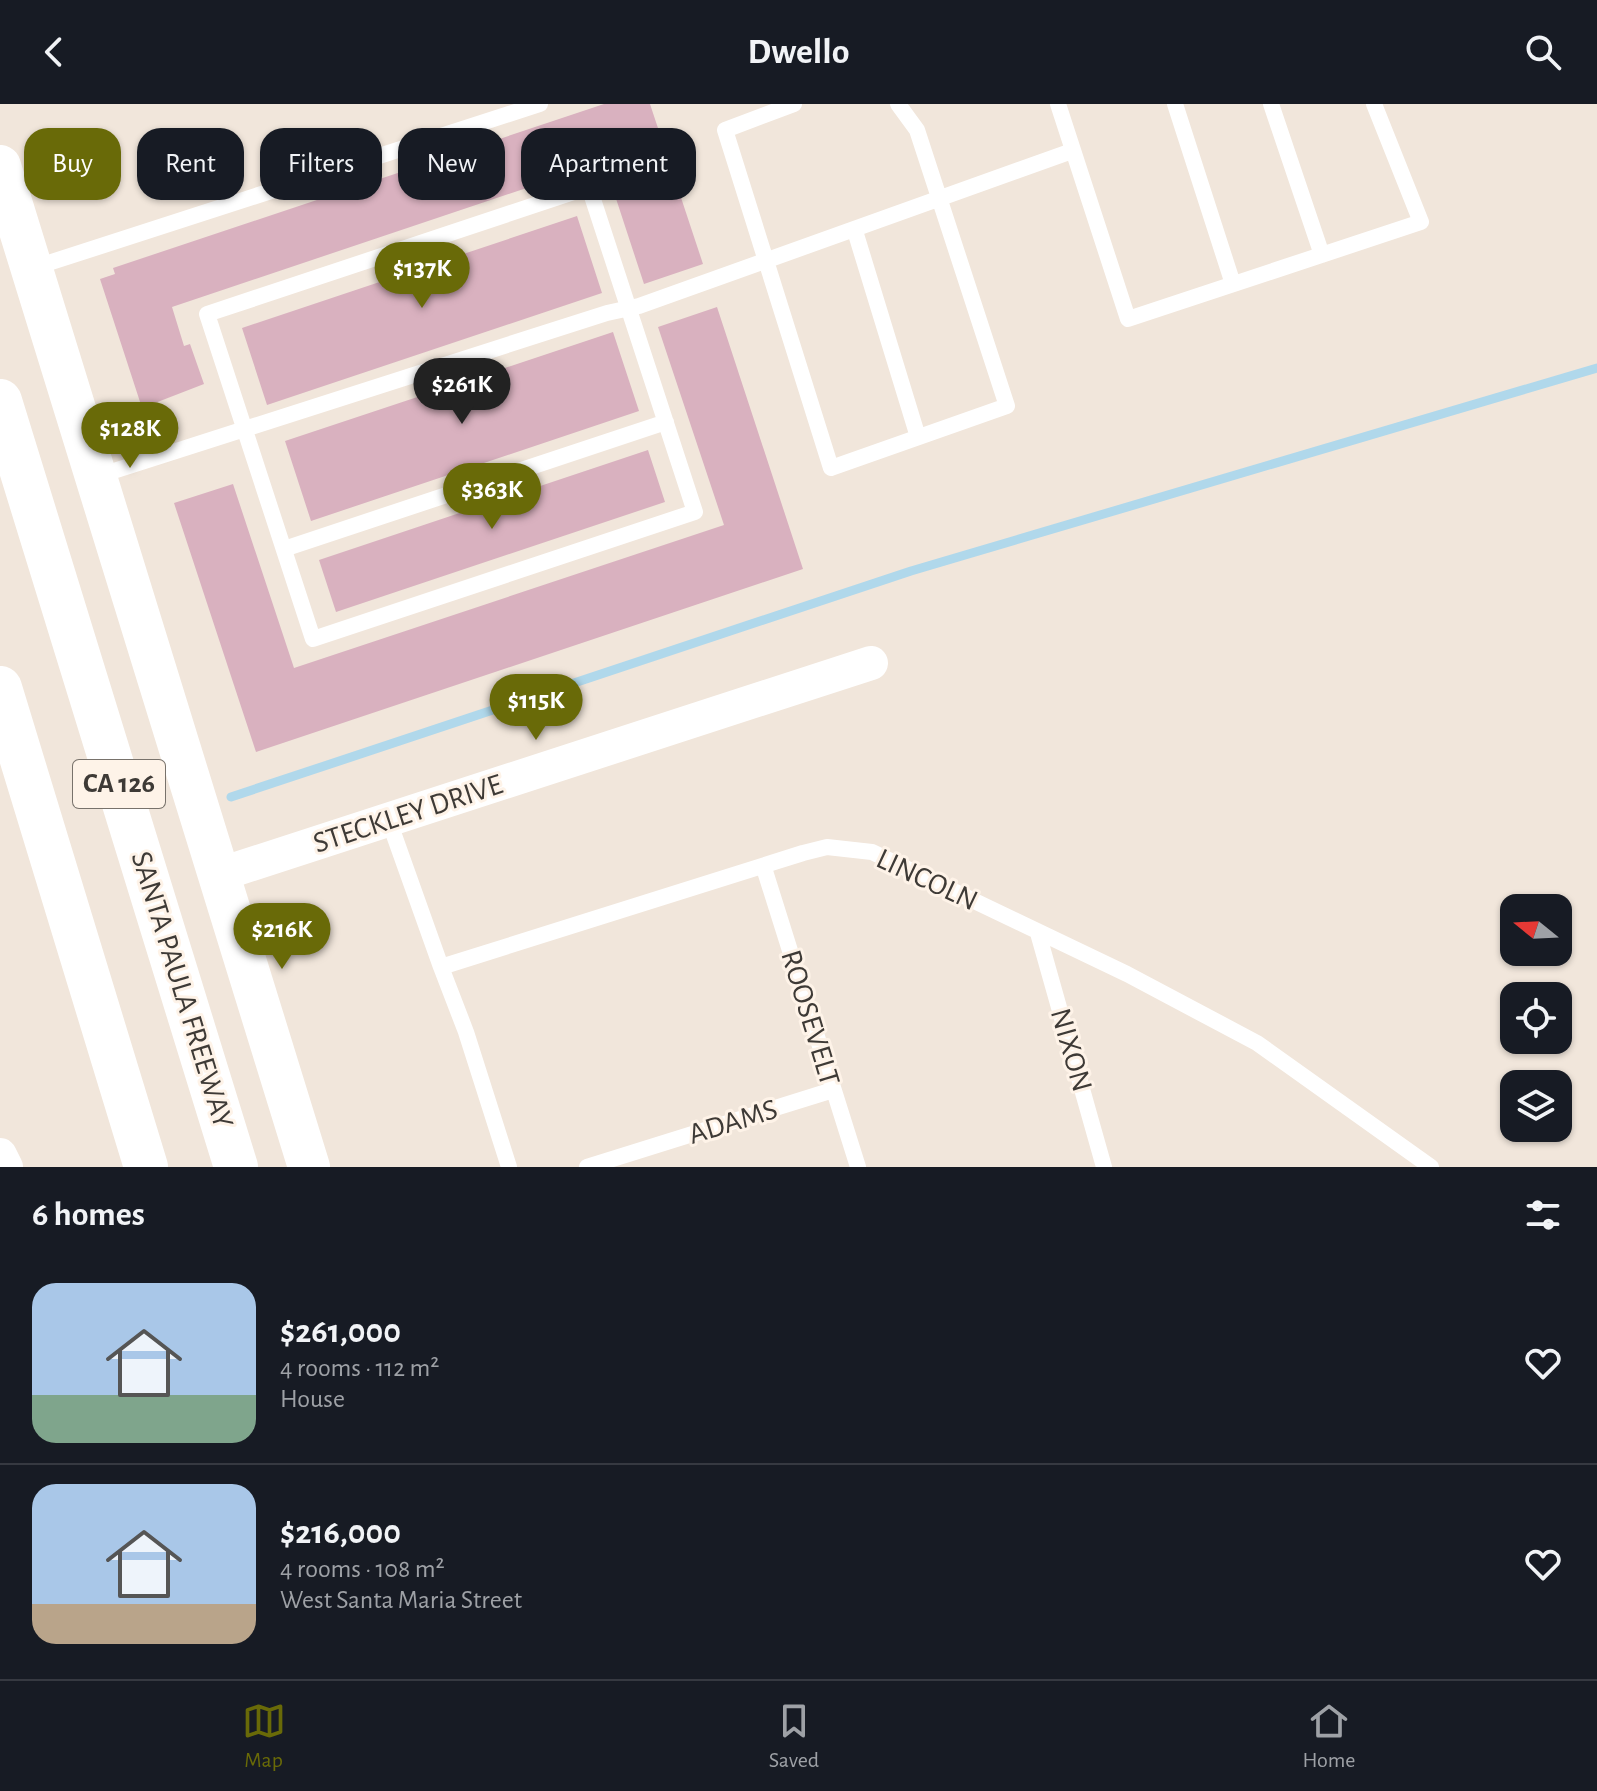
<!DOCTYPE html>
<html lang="en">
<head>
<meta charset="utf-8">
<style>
  :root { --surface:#171b24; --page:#20242c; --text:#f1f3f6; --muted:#9ea1a6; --line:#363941; --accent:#696a08 }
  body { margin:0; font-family:"Alegreya Sans",sans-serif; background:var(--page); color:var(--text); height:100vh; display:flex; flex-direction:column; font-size:30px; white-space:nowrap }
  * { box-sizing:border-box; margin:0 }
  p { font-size:26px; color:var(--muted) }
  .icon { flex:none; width:44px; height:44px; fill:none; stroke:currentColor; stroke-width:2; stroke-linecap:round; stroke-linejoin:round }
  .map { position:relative; height:1063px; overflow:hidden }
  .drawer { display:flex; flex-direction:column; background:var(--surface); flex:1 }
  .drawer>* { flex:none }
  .guide { position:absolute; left:24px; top:24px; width:800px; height:72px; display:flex; gap:16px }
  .needle { width:52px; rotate:288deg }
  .buttons { position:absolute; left:1500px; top:790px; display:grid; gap:16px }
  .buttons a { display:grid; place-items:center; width:72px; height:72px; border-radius:16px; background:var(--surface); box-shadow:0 2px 6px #0004; font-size:40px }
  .price { position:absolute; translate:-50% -68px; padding:0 18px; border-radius:28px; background:var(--accent); color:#fff; font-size:26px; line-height:52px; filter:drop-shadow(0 2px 4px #0008) }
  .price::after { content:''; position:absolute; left:50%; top:48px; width:24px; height:18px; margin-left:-12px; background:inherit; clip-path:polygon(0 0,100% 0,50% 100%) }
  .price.current { background:#222; color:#fff }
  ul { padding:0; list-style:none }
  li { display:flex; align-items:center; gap:24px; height:200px; padding:0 32px }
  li+li { border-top:2px solid var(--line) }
  li span { display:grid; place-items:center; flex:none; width:224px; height:160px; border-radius:24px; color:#555 }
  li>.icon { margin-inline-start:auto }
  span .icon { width:96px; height:96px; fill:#fffc; stroke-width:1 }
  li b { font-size:34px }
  h2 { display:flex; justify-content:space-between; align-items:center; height:96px; padding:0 32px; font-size:34px }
  .pill { padding:0 28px; border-radius:24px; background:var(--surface); box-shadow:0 2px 6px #0004; font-size:28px; line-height:72px }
  .pill.current { background:var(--accent); color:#fff }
  header { display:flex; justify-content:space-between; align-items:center; height:104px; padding:0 32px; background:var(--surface); font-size:36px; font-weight:700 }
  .dock { display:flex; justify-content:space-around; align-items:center; height:112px; border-top:2px solid var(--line); background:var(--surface); font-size:22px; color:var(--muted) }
  .dock a { display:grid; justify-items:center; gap:4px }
  .dock .current { color:var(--accent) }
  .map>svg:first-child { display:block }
</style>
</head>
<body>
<header><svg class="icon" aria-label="back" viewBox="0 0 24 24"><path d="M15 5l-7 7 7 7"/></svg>Dwello<svg class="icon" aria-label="search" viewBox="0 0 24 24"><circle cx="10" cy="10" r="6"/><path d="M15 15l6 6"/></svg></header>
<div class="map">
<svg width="1597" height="1063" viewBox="0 0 1597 1063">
  <rect width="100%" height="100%" fill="#f1e6db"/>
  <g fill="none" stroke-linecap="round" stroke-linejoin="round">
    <path stroke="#b0d8eb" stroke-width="9" d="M231,693l680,-226 686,-203"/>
  </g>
  <path fill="#d9b1bf" d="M604,0h46l53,160 -59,20 -40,-122 -432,145 12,39 6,-2 14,40 -62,24 -42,-129 15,-5 -2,-6z
    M577,112l25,77 -335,112 -25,-77z
    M717,203l86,262 -547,183 -82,-249 59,-19 61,184 430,-143 -66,-198z
    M613,228l26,79 -328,110 -26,-80z
    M648,346l17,52 -329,110 -17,-52z"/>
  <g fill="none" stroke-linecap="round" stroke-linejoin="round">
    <path stroke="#fff" stroke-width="16" d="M794,0l-69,26 106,338 176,-62 -90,-276 -19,-26
      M1058,0l70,215 293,-97 -47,-118
      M1175,0l58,180
      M1271,0l51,151
      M589,83l106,325 -382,127 -106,-325z
      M855,127l63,206
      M33,164l507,-164
      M98,372l509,-163 32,-7 433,-155
      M284,445l382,-127
      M389,717l52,146
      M764,764l94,299
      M1038,829l66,234
      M509,1063l-43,-135 -25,-65 362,-114 24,-6 45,5 255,122 130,69 174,124
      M587,1063l246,-77"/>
    <path stroke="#fff" stroke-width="34" d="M218,771l653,-212
      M0,1051l6,12"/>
    <path stroke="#fff" stroke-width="42" d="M0,62l309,1001"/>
    <path stroke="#fff" stroke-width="44" d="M0,297l236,766
      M0,584l146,479"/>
  </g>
  <g text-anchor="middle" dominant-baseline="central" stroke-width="6" stroke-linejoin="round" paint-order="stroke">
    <rect fill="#fef3e8" stroke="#78726b" stroke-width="2" x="73" y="656" width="92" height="48" rx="6"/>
    <g font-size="28" font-weight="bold" fill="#3e3a36">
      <text x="119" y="680">CA 126</text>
    </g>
    <g font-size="30" fill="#3e3a36" stroke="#fef3e8">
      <text transform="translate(408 710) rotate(-18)">STECKLEY DRIVE</text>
      <text transform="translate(927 776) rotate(25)">LINCOLN</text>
      <text transform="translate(182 886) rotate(73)">SANTA PAULA FREEWAY</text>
      <text transform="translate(810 914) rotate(73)">ROOSEVELT</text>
      <text transform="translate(1071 946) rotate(74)">NIXON</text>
      <text transform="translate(733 1018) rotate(-17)">ADAMS</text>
    </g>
  </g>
</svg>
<div class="buttons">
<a><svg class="needle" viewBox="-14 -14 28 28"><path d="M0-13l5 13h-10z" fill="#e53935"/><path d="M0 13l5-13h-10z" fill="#9ea1a6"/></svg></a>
<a><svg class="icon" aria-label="locate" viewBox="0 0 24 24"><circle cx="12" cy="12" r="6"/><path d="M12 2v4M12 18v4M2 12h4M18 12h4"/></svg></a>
<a><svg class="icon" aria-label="layers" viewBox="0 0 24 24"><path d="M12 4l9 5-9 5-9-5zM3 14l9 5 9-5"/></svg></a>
</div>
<b class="price" style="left:422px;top:206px">$137K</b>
<b class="price current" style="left:462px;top:322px">$261K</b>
<b class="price" style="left:130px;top:366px">$128K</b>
<b class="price" style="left:492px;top:427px">$363K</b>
<b class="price" style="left:536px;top:638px">$115K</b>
<b class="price" style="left:282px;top:867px">$216K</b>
<div class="guide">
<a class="pill current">Buy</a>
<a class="pill">Rent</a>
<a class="pill">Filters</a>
<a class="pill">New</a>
<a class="pill">Apartment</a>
</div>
</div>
<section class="drawer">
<h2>6 homes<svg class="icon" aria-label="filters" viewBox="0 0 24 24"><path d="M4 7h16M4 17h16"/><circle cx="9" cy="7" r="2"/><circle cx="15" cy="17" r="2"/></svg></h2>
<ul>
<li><span style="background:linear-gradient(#a9c7e8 70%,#7fa58c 0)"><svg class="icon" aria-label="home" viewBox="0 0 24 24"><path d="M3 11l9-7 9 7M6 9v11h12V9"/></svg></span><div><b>$261,000</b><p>4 rooms · 112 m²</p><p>House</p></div><svg class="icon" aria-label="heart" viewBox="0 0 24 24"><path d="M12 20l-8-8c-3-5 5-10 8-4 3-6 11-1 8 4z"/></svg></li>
<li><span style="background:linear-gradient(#a9c7e8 75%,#b9a48a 0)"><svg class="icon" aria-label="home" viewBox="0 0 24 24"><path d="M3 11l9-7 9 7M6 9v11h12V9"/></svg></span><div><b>$216,000</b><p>4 rooms · 108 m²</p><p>West Santa Maria Street</p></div><svg class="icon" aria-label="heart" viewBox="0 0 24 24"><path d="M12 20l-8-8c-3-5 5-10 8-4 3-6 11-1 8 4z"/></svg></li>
</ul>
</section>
<nav class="dock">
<a class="current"><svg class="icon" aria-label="map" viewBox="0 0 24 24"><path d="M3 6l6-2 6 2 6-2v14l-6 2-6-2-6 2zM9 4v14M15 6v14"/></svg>Map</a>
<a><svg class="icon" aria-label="saved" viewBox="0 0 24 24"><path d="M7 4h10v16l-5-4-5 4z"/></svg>Saved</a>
<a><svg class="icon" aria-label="home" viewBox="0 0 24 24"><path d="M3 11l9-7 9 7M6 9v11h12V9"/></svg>Home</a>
</nav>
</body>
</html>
